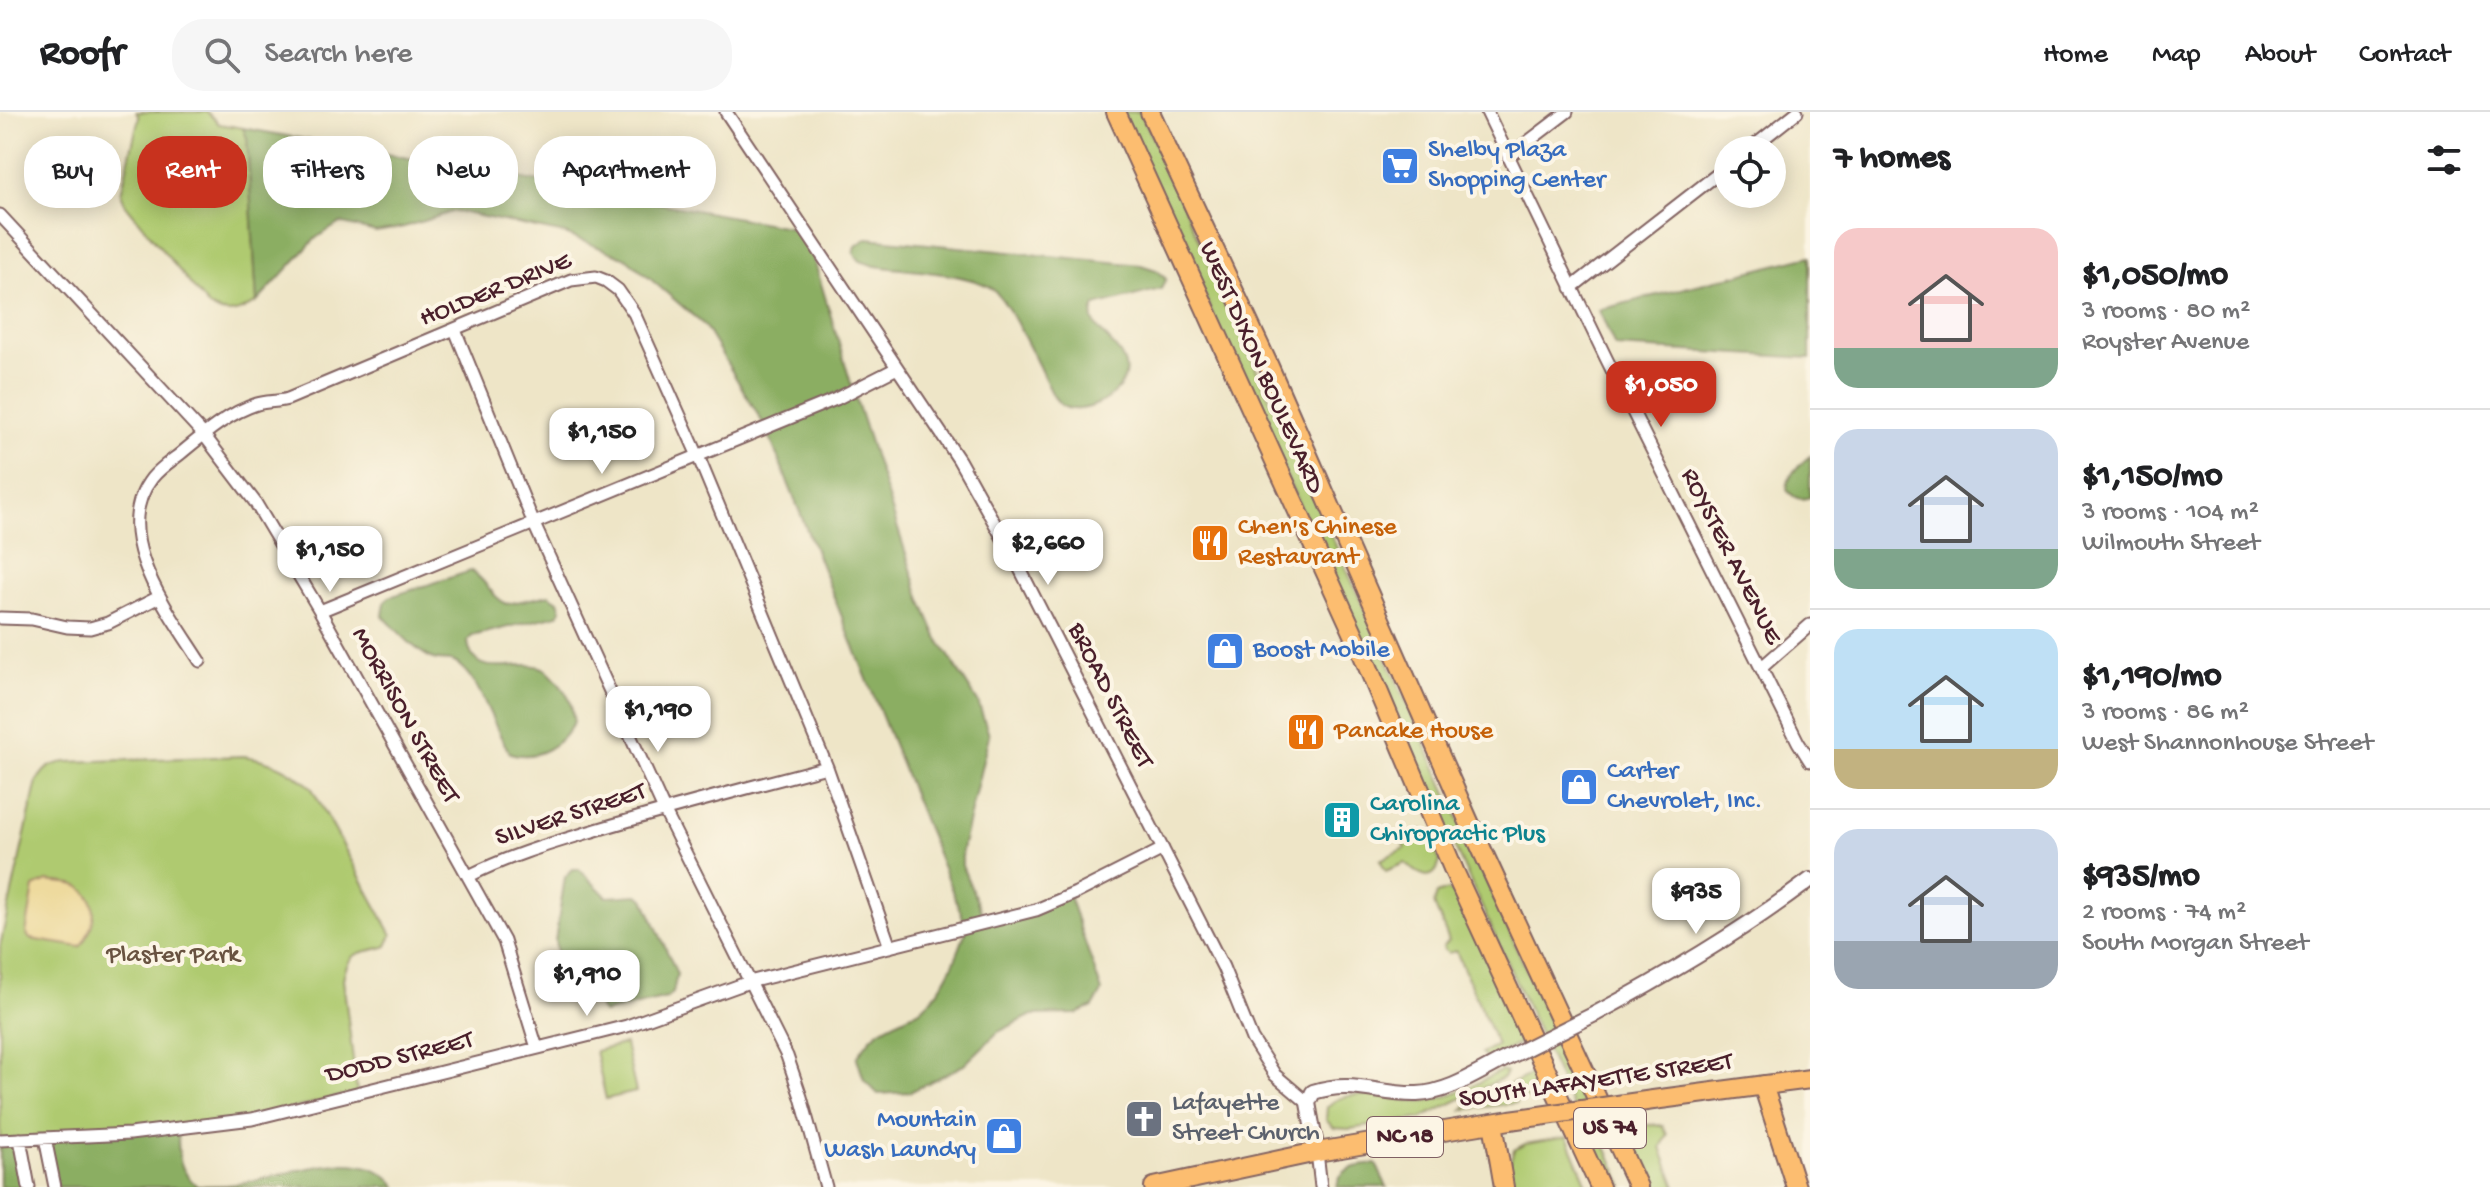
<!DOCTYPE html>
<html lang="en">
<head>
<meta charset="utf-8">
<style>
  :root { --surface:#fff; --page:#f6f6f6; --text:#202124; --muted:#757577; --line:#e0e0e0; --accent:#c8321e }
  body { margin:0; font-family:"Gochi Hand",sans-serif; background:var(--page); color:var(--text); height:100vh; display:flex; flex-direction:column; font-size:30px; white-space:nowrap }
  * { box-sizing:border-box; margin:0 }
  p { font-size:26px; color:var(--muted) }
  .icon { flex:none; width:44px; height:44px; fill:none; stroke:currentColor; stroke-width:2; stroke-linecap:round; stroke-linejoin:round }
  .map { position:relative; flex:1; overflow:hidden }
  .side { display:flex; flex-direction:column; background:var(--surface); width:680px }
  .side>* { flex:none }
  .top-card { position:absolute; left:24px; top:24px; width:760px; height:72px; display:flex; gap:16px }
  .controls { position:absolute; left:1714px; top:24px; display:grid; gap:16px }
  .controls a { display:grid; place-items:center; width:72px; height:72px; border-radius:50%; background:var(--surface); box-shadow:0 4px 20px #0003; font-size:40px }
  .price { position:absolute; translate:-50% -68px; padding:0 18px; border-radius:16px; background:#fff; color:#222; font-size:26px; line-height:52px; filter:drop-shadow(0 2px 4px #0008) }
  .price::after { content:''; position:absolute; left:50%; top:48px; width:24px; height:18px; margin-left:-12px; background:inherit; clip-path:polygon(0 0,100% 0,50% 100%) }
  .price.on { background:var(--accent); color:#fff }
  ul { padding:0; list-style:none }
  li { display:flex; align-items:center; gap:24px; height:200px; padding:0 24px }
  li+li { border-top:2px solid var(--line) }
  li span { display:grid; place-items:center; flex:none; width:224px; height:160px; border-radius:24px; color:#555 }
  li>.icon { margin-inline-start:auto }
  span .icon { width:96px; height:96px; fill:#fffc; stroke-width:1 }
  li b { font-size:34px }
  h2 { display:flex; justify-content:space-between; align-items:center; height:96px; padding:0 24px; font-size:34px }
  .pill { padding:0 28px; border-radius:32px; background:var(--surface); box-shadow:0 4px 20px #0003; font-size:28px; line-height:72px }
  .pill.on { background:var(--accent); color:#fff }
  header { display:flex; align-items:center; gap:48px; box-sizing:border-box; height:112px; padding:0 40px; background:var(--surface); border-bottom:2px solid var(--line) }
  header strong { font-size:38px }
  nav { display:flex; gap:44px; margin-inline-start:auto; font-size:28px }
  .search { width:560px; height:72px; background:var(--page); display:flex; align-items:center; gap:20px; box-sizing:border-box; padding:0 28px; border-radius:32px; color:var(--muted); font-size:30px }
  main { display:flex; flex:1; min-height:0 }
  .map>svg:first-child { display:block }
</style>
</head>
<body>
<header>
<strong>Roofr</strong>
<div class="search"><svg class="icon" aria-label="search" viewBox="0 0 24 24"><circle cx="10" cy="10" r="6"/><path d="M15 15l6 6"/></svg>Search here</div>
<nav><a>Home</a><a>Map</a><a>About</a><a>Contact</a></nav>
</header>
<main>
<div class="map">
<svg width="1810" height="1075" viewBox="0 0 1810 1075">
  <rect width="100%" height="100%" fill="#fcf5e5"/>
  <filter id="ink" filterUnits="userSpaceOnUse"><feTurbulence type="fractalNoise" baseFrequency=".0125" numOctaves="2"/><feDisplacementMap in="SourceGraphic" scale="16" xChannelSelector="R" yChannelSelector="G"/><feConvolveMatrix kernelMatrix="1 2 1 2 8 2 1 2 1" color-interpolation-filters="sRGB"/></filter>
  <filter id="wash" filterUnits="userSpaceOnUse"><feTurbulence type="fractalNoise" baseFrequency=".006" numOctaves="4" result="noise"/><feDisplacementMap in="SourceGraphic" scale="32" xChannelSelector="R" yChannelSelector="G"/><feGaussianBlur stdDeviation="1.8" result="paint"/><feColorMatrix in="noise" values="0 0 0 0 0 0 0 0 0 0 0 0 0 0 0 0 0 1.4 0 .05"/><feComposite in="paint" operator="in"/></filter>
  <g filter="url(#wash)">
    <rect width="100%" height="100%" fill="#eee5c7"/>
    <path fill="#afca70" stroke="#7c744e" stroke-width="2" d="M136,0h71l12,12 24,4 4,10 10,164c-18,10 -28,16 -48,5l-84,-103 -4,-11 18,-76z
      M1121,0h19l9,18 475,1057h-15z
      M244,644c27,4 46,13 67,31l81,148 -5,11c-26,9 -37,0 -44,33l14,113 -105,27 -252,21v-194l37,-165c8,-13 13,-17 29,-19z
      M1423,718l5,4 12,27c-6,25 -22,13 -35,2l-19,8 -6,-11 25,-12 -6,-13z
      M1448,778l9,5 67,146 -37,20 -5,-8 15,-8 -41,-94 -8,2 -4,-3 -1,-4 6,-5 -15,-37 3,-10z
      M625,932l11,48 -30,7 -11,-48z
      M1540,958l10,24 -34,5v4l-53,7 3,-4z
      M1501,959l5,2 -3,5 -81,40 -72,11 -16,-1 -8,-8 1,-13c21,-24 68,-4 97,-6 27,-2 53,-18 77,-30z
      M1656,1012l7,2 4,9 -6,13 15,39h-33l-25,-58z
      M1567,1025l21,50h-25v-6l-51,6 -5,-24 3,-1 4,-12 11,-6z"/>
    <path fill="#8bae62" stroke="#6a6646" stroke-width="2" d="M243,16l562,102 48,160 68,210 16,37 41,65 11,33 -27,114v17l24,57 83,-27 33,96 -9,15 -16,7 -45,1 -34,17 -34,33 -54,27 -32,2 -14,-14 -7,-22c14,-24 22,-29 47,-40 5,-3 12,-5 17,-9 25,-21 36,-52 46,-81l-201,-500 -62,-103 -78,-67 -61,-24 -110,-23 -51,16 -28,5 -36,-9 -24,15 -59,64 -10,-164z
      M867,126l274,27 15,5 10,9 -5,10 -66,17c-15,24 37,39 30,70 -5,21 -42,41 -62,30 -4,-2 -6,-6 -9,-9 -13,-24 -43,-95 -63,-109 -22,-15 -88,-18 -116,-22l-15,-5 -6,-8 2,-7z
      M1810,144v102l-195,-11 -16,-37z
      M1810,344v41c-10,4 -16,1 -23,-7 1,-16 11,-24 23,-34z
      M471,459c15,8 20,26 36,33l42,-9 9,6 3,9 -3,5 -86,21 -4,5c4,43 50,16 75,27 7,4 21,21 25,29 4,7 4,18 6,25 -13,24 -37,39 -64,31 -17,-25 -27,-68 -50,-87 -9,-9 -19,-3 -29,-8 -19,-10 -33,-27 -48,-42l2,-14 4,-5z
      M573,757h6l28,28 31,-2 6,4 33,75 -4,19 -6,5 -64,15c-9,-12 -9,-35 -21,-43 -5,-4 -13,-5 -19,-8l-6,-10 -2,-11 10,-64z
      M178,1016c0,25 -1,41 19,58 13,-1 26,0 38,-2 45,-5 130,-44 162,3h-342l-10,-49z
      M20,1027l9,48h-29v-47z
      M1376,1052l11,23h-50c2,-21 22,-21 39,-23z"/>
    <path fill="#eeda9e" stroke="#9c7c64" stroke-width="2" d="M47,769c10,2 24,1 33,6 23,15 13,43 0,60l-50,-8 -4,-6 8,-46z"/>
  </g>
  <g filter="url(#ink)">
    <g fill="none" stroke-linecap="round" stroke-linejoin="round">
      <g stroke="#836462" stroke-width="15">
        <path id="minor" d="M726,0l233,348 60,107 204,400 29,72 23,36 33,28
          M1487,0l119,246 192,384 12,19
          M1749,38l48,-38
          M1508,45l59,-45
          M0,103l204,220 51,67 65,109 184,330 33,107
          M1571,176l157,-122
          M455,218l79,194 130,286 123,246 14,41 25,90
          M320,499l516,-212 61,-31
          M0,506l32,1 35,8 23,1 18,-5 51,-26
          M200,549c-31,-49 -92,-127 -48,-183 8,-10 19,-17 28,-24 23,-19 48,-41 77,-50 10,-3 21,-2 31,-5l283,-119 25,-3 10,4 12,9 16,23 64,143 129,311 63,180
          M1761,556l49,-43
          M469,764c41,-21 84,-33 127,-46 77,-23 154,-43 231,-63
          M45,1026l10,49
          M20,1027l9,48
          M0,1028l130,-6 122,-15 375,-93 122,-44 287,-72 40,-17 87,-44
          M1317,1040l4,35"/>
      </g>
      <g stroke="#836462" stroke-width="18">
        <path id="tertiary" d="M1595,902c75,-40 147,-83 215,-134
          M1317,1040l-9,-49 5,-11c40,-13 65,3 104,2 31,-1 60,-21 86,-34"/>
      </g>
      <g stroke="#836462" stroke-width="22">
        <path id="primary" d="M1763,973l33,102
          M1653,988l157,-21
          M1493,1011l11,64
          M1154,1075l163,-35 193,-32"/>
      </g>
      <g stroke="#836462" stroke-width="22">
        <path id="trunk" d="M1116,0l241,529 98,232 145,314
          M1150,0l117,250 202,460 169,365"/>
      </g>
      <use href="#minor" stroke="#fff" stroke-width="11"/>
      <use href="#tertiary" stroke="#fff" stroke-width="14"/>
      <use href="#primary" stroke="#fcbd6f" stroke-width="18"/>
      <use href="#trunk" stroke="#fcbd6f" stroke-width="18"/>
      <g stroke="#836462" stroke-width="18" stroke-linecap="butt">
        <path id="tertiary-bridge" d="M1503,948l92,-46"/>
      </g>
      <g stroke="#836462" stroke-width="22" stroke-linecap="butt">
        <path id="primary-bridge" d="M1510,1008l143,-20"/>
      </g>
      <use href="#tertiary-bridge" stroke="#fff" stroke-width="14"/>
      <use href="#primary-bridge" stroke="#fcbd6f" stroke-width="18"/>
    </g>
  </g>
  <defs>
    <g id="supermarket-square" transform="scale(2)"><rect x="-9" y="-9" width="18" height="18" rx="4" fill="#3f7fe0" stroke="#fcf5e5"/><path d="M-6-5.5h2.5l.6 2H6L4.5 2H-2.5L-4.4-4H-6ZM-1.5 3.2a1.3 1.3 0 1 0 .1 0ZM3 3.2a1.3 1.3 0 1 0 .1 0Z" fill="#fff"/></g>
    <g id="restaurant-square" transform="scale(2)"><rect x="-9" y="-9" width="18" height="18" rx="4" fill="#e8710a" stroke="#fcf5e5"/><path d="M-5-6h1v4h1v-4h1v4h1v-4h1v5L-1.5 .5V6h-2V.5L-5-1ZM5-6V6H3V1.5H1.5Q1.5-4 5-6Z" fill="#fff"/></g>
    <g id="shop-square" transform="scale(2)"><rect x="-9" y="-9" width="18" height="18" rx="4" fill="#3f7fe0" stroke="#fcf5e5"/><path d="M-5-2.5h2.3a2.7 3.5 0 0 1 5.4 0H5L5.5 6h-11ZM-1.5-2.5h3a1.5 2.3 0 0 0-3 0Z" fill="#fff"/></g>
    <g id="building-square" transform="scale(2)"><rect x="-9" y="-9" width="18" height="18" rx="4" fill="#0f9aa8" stroke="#fcf5e5"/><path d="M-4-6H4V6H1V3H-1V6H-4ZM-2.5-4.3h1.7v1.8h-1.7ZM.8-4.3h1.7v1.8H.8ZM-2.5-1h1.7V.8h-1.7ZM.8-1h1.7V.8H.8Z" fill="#fff"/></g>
    <g id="church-square" transform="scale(2)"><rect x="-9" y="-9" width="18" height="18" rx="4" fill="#6b7280" stroke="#fcf5e5"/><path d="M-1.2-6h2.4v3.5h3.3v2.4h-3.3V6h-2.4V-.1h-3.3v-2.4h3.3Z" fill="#fff"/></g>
  </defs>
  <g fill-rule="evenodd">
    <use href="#supermarket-square" x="1400" y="54"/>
    <use href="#restaurant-square" x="1210" y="431"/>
    <use href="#shop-square" x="1225" y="539"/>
    <use href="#restaurant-square" x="1306" y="620"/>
    <use href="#shop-square" x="1579" y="675"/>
    <use href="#building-square" x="1342" y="708"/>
    <use href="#church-square" x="1144" y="1007"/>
    <use href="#shop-square" x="1004" y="1024"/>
  </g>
  <g text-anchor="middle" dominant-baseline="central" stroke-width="8" stroke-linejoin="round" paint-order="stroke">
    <g fill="#fcf5e5" stroke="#7f5f63" stroke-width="2">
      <rect x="1574" y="996" width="72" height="40" rx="6"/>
      <rect x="1367" y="1005" width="76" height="40" rx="6"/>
    </g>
    <g font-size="24" font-weight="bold" fill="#4a1f2b">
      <text x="1610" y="1016">US 74</text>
      <text x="1405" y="1025">NC 18</text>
    </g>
    <g font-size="26" fill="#366cbe" stroke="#fcf5e5" text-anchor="start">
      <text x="1428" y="39">Shelby Plaza<tspan x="1428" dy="30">Shopping Center</tspan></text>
      <text x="1253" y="539">Boost Mobile</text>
      <text x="1607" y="660">Carter<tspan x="1607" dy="30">Chevrolet, Inc.</tspan></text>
      <text x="976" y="1009" text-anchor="end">Mountain<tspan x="976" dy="30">Wash Laundry</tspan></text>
    </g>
    <g font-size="26" fill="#4a1f2b" stroke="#fcf5e5">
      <text transform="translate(496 179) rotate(-22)">HOLDER DRIVE</text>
      <text transform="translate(1260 256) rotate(66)">WEST DIXON BOULEVARD</text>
      <text transform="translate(1730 445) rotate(63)">ROYSTER AVENUE</text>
      <text transform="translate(1109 584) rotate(63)">BROAD STREET</text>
      <text transform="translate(404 604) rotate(61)">MORRISON STREET</text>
      <text transform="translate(571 704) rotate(-18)">SILVER STREET</text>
      <text transform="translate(400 947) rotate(-14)">DODD STREET</text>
      <text transform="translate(1596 970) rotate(-8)">SOUTH LAFAYETTE STREET</text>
    </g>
    <g font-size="26" fill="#c56008" stroke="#fcf5e5" text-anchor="start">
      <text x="1238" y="416">Chen's Chinese<tspan x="1238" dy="30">Restaurant</tspan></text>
      <text x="1334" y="620">Pancake House</text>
    </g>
    <g font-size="26" fill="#0d838f" stroke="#fcf5e5" text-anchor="start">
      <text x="1370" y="693">Carolina<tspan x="1370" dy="30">Chiropractic Plus</tspan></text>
    </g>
    <g font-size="26" fill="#685240" stroke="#fcf5e5">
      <text x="173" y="844">Plaster Park</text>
    </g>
    <g font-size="26" fill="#5b616d" stroke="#fcf5e5" text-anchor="start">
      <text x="1172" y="992">Lafayette<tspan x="1172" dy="30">Street Church</tspan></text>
    </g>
  </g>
</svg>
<div class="controls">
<a><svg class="icon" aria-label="locate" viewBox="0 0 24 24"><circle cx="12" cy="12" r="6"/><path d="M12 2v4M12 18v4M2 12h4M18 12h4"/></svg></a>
</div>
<b class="price on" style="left:1661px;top:317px">$1,050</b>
<b class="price" style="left:602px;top:364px">$1,150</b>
<b class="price" style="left:1048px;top:475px">$2,660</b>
<b class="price" style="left:330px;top:482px">$1,150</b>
<b class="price" style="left:658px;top:642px">$1,190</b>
<b class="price" style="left:1696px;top:824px">$935</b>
<b class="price" style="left:587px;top:906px">$1,910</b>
<div class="top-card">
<a class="pill">Buy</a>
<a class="pill on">Rent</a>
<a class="pill">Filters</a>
<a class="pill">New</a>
<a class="pill">Apartment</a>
</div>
</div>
<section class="side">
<h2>7 homes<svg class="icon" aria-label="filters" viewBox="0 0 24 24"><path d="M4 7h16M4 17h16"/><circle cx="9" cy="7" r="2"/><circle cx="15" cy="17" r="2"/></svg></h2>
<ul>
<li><span style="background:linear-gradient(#f6c9c9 75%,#7fa58c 0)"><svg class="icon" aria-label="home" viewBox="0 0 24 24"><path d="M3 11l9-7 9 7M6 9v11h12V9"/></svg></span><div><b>$1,050/mo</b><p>3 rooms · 80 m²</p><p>Royster Avenue</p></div></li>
<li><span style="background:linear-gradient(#c9d6e8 75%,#7fa58c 0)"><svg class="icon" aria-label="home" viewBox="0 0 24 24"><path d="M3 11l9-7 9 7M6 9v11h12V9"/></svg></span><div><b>$1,150/mo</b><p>3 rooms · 104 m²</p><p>Wilmouth Street</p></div></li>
<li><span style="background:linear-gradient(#bfe0f5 75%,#c2b280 0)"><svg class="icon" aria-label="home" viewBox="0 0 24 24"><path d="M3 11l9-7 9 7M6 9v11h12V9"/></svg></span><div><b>$1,190/mo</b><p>3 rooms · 86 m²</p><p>West Shannonhouse Street</p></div></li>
<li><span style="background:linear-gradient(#c9d6e8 70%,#9aa5b1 0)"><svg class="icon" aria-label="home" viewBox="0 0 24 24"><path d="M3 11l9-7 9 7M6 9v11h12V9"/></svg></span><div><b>$935/mo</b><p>2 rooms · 74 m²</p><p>South Morgan Street</p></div></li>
</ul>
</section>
</main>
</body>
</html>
